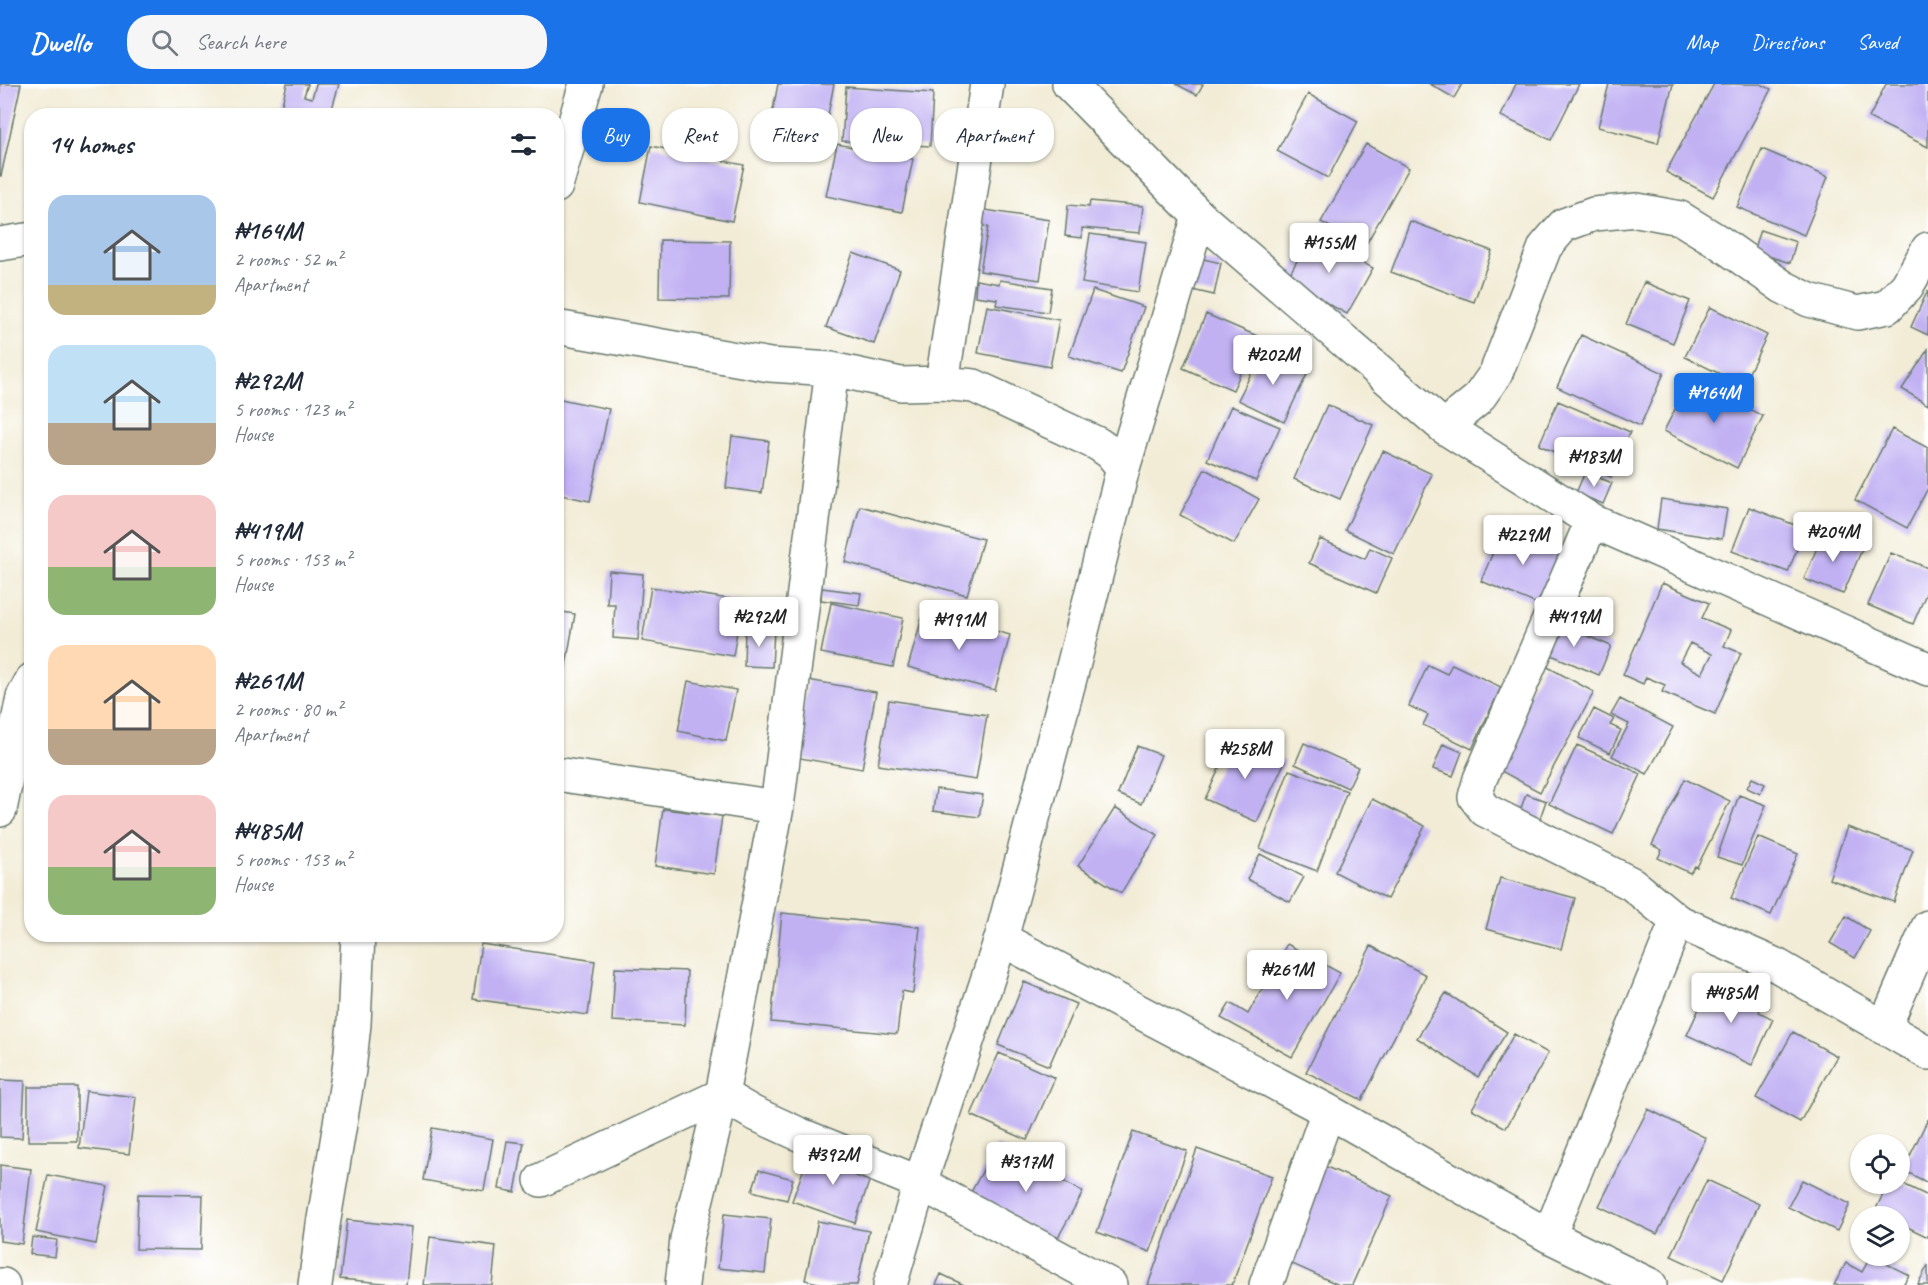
<!DOCTYPE html>
<html lang="en">
<head>
<meta charset="utf-8">
<style>
  :root { --surface:#fff; --page:#f6f6f7; --text:#1f2937; --muted:#747a83; --accent:#1a73e8 }
  body { margin:0; font-family:Caveat,sans-serif; background:var(--page); color:var(--text); height:100vh; display:flex; flex-direction:column; font-size:22px; white-space:nowrap }
  * { box-sizing:border-box; margin:0 }
  p { font-size:20px; color:var(--muted) }
  .icon { flex:none; width:33px; height:33px; fill:none; stroke:currentColor; stroke-width:2; stroke-linecap:round; stroke-linejoin:round }
  .map { position:relative; flex:1; overflow:hidden }
  .side { position:absolute; left:24px; top:24px; width:540px; height:834px; display:flex; flex-direction:column; background:var(--surface); border-radius:24px; box-shadow:0 2px 4px #0004 }
  .side>* { flex:none }
  .top-card { position:absolute; left:582px; top:24px; width:570px; height:54px; display:flex; gap:12px }
  .fabs { position:absolute; left:1850px; top:1050px; display:grid; gap:12px }
  .fabs a { display:grid; place-items:center; width:60px; height:60px; border-radius:50%; background:var(--surface); box-shadow:0 2px 4px #0004; font-size:30px }
  .price { position:absolute; translate:-50% -51px; padding:0 14px; border-radius:6px; background:#fff; color:#222; font-size:20px; line-height:39px; filter:drop-shadow(0 2px 3px #0008) }
  .price::after { content:''; position:absolute; left:50%; top:36px; width:18px; height:14px; margin-left:-9px; background:inherit; clip-path:polygon(0 0,100% 0,50% 100%) }
  .price.current { background:var(--accent); color:#fff }
  ul { padding:0; list-style:none }
  li { display:flex; align-items:center; gap:18px; height:150px; padding:0 24px }
  li span { display:grid; place-items:center; flex:none; width:168px; height:120px; border-radius:18px; color:#555 }
  li>.icon { margin-inline-start:auto }
  span .icon { width:72px; height:72px; fill:#fffc; stroke-width:1 }
  li b { font-size:26px }
  h2 { display:flex; justify-content:space-between; align-items:center; height:72px; padding:0 24px; font-size:26px }
  .chip { padding:0 21px; border-radius:24px; background:var(--surface); box-shadow:0 2px 4px #0004; font-size:21px; line-height:54px }
  .chip.current { background:var(--accent); color:#fff }
  header { display:flex; align-items:center; gap:36px; box-sizing:border-box; height:84px; padding:0 30px; background:var(--accent); color:#fff }
  header strong { font-size:28px }
  nav { display:flex; gap:33px; margin-inline-start:auto; font-size:21px }
  .search { width:420px; height:54px; background:var(--page); display:flex; align-items:center; gap:15px; box-sizing:border-box; padding:0 21px; border-radius:24px; color:var(--muted); font-size:22px }
  .map>svg:first-child { display:block }
</style>
</head>
<body>
<header>
<strong>Dwello</strong>
<div class="search"><svg class="icon" aria-label="search" viewBox="0 0 24 24"><circle cx="10" cy="10" r="6"/><path d="M15 15l6 6"/></svg>Search here</div>
<nav><a>Map</a><a>Directions</a><a>Saved</a></nav>
</header>
<div class="map">
<svg width="1928" height="1201" viewBox="0 0 1928 1201">
  <rect width="100%" height="100%" fill="#fff"/>
  <filter id="ink" filterUnits="userSpaceOnUse"><feTurbulence type="fractalNoise" baseFrequency=".0167" numOctaves="2"/><feDisplacementMap in="SourceGraphic" scale="12" xChannelSelector="R" yChannelSelector="G"/><feConvolveMatrix kernelMatrix="1 2 1 2 8 2 1 2 1" color-interpolation-filters="sRGB"/></filter>
  <filter id="wash" filterUnits="userSpaceOnUse"><feTurbulence type="fractalNoise" baseFrequency=".008" numOctaves="4" result="noise"/><feDisplacementMap in="SourceGraphic" scale="24" xChannelSelector="R" yChannelSelector="G"/><feGaussianBlur stdDeviation="1.35" result="paint"/><feColorMatrix in="noise" values="0 0 0 0 0 0 0 0 0 0 0 0 0 0 0 0 0 1.4 0 .05"/><feComposite in="paint" operator="in"/></filter>
  <g filter="url(#wash)">
    <rect width="100%" height="100%" fill="#f2ecd6"/>
    <g id="blocks">
      <path fill="#c1b1f3" fill-rule="evenodd" d="M0,0h21l-20,92h-1z
        M287,0h21l-4,12 8,2 4,-14h23l-9,32h-51z
        M778,0h56l-9,46 -54,-10z
        M1176,0h27l-6,11z
        M1430,0h32l-8,14z
        M1516,0h63l-28,56 -50,-24z
        M1609,0h64l-15,59 -60,-16z
        M1714,0h47l10,5 -58,108 -47,-25z
        M1886,0h42v63l-59,-29z
        M846,3l87,6 -3,53 -88,-5z
        M1308,10l50,27 -30,57 -51,-27z
        M837,60l76,15 -11,53 -76,-16z
        M1366,60l43,24 -44,78 -44,-24z
        M651,62l93,19 -12,56 -92,-19z
        M1762,65l66,28 -24,58 -67,-28z
        M1090,117l53,5 -3,27 -58,-5v10l-17,-2 3,-31 21,2z
        M979,125l70,11 -9,60 -60,-9 8,-44 -11,-3z
        M1410,137l82,30 -18,51 -83,-30z
        M1760,146l36,12 -6,21 -37,-12z
        M1090,150l56,8 -8,50 -56,-9z
        M1311,151l62,33 -26,46 -61,-33z
        M660,156l70,1 -1,58 -70,-1z
        M853,169l47,17 -26,74 -48,-17z
        M1199,174l22,5 -7,32 -22,-5z
        M976,196l23,4 1,-4 52,8 -4,24 -52,-7 1,-6 -22,-3z
        M1644,198l46,19 -17,42 -47,-19z
        M1093,206l51,17 -23,66 -52,-17z
        M1928,206v45l-17,-8z
        M987,222l72,14 -9,47 -72,-14z
        M1710,223l57,28 -24,50 -58,-28z
        M1206,230l51,22 -24,54 -50,-22z
        M1581,251l83,38 -24,53 -83,-39z
        M1928,265v56l-26,-16z
        M1263,266l45,22 -24,50 -46,-22z
        M1690,296l73,36 -26,52 -73,-37z
        M556,314l53,11 -19,92 -34,-7z
        M1558,317l72,31 -19,45 -21,-9 4,-9 -10,-4 -5,8 -40,-18z
        M1327,321l46,20 -33,74 -46,-20z
        M1231,322l49,21 -24,54 -49,-21z
        M1892,345l36,19v40l-21,40 -52,-28z
        M732,352l37,5 -7,52 -36,-5z
        M1383,367l49,23 -38,80 -49,-24z
        M1205,385l54,30 -25,45 -54,-29z
        M1585,388l27,11 -9,21 -27,-11z
        M1661,415l66,10 -5,30 -65,-10z
        M860,422l123,33 -16,56 -122,-33z
        M1749,423l56,22 -17,43 -56,-21z
        M1504,442l61,24 -23,56 -61,-25z
        M1824,447l39,16 -20,47 -39,-15z
        M1320,455l45,20 5,-11 22,10 -16,35 -67,-30z
        M1891,469l37,15v21l-15,35 -45,-19z
        M609,487l34,3 -5,66 -25,-2 2,-34h-8z
        M1662,499l47,20 -7,15 29,12 -7,16 17,7 -26,61 -53,-22 3,-7 -19,-8 -3,7 -20,-9zM1690,559l22,11 -10,20 -22,-12z
        M651,503l91,14 -9,55 -91,-15z
        M822,504l39,5 -2,12 -38,-5z
        M831,519l72,15 -10,49 -72,-14z
        M556,527l19,3 -16,91h-3z
        M924,527l86,24 -15,55 -87,-23z
        M1549,536l62,26 -12,29 -62,-26z
        M745,545l29,1 -2,37 -28,-1z
        M1452,580l49,23 -29,62 -49,-24 5,-10 -19,-9 19,-41 19,9z
        M1544,581l50,27 -54,100 -50,-27z
        M808,596l68,12 -14,77 -68,-12z
        M688,597l48,9 -10,51 -48,-10z
        M1620,615l53,28 -26,47 -35,-18 17,-32 -18,-9z
        M889,616l98,15 -11,65 -98,-15z
        M1594,625l20,10 -4,6 11,5 -11,23 -31,-15z
        M1234,653l51,24 -28,61 -52,-23z
        M1304,659l54,24 -10,21 -53,-24z
        M1443,660l19,8 -9,24 -20,-7z
        M1577,661l64,29 -28,60 -64,-30z
        M1137,662l24,9 -20,49 -23,-10z
        M1289,686l58,21 -30,80 -57,-22z
        M1752,694l13,6 -5,10 -13,-6z
        M1685,695l45,22 -33,66 -2,-1 -5,7 -32,-15 4,-8 -10,-5z
        M936,705l47,6 -4,22 -46,-6z
        M1526,710l20,7 -8,23 -20,-7z
        M1739,711l27,10 -24,60 -25,-8z
        M1372,715l53,27 -38,73 -52,-27z
        M1115,724l43,27 -37,58 -43,-27z
        M663,725l59,7 -8,58 -59,-8z
        M1847,743l66,23 -19,52 -65,-23z
        M1758,753l40,17 -27,61 -40,-17z
        M1260,770l44,23 -14,25 -43,-23z
        M1500,794l75,20 -14,51 -75,-20z
        M782,829l138,14 -7,66 -11,-2 -5,43 -126,-12z
        M1846,832l24,15 -15,27 -25,-15z
        M481,860l114,17 -7,54 -115,-16z
        M1287,860l53,29 -48,84 -71,-39 9,-15 18,11z
        M1371,862l55,29 -64,125 -56,-28z
        M615,884l72,3 -2,54 -73,-4z
        M1024,898l52,22 -27,62 -51,-21z
        M1732,904l31,14 -4,10 14,7 -21,46 -65,-30 21,-46 19,9z
        M1446,909l61,39 -29,45 -61,-39z
        M1793,948l44,24 -37,66 -44,-24z
        M1514,950l34,19 -42,75 -34,-19z
        M999,969l56,25 -28,62 -56,-25z
        M0,996l25,1 -3,57 -22,-1z
        M28,1003h49v54h-49z
        M86,1007l50,6 -7,57 -50,-6z
        M1648,1025l58,29 -49,96 -58,-28z
        M1928,1035v64l-25,-13z
        M432,1044l61,11 -9,52 -61,-11z
        M1133,1048l54,19 -37,101 -53,-20z
        M507,1057l17,2 -9,49 -16,-3z
        M997,1061l86,47 -27,49 -86,-47z
        M811,1065l62,21 -18,53 -63,-22z
        M1197,1065l75,27 -40,109h-84z
        M0,1081l31,4 -9,75 -22,-3z
        M1322,1081l70,31 -40,89h-13l-60,-27z
        M759,1086l34,9 -6,21 -35,-9z
        M48,1091l60,11 -12,58 -60,-12z
        M1707,1096l52,24 -36,76 -52,-24z
        M1802,1096l48,24 -13,27 -49,-24z
        M1899,1098l29,14v41l-29,-14v-7h-13l-11,-5 13,-27h11z
        M138,1110l65,1 -2,55 -65,-1z
        M724,1130l47,5 -6,54 -47,-5z
        M347,1136l65,7 -6,58 -66,-6z
        M818,1137l51,10 -12,54h-30l-22,-5z
        M32,1153l25,3 -2,17 -25,-3z
        M430,1153l66,9 -4,39h-68z
        M1871,1172l38,19 -6,10h-69l12,-22 16,9z
        M1928,1181v20h-8l-2,-1z
        M941,1190l23,11h-28z"/>
    </g>
  </g>
  <g filter="url(#ink)">
    <use href="#blocks" fill-opacity="0" stroke="#697a6d" stroke-width="1.5"/>
    <g fill="none" stroke-linecap="round" stroke-linejoin="round">
      <g stroke="#697a6d" stroke-width="36">
        <path id="minor" d="M1069,0l130,132 245,211 148,94 336,148
          M556,102l30,-102
          M0,160l32,-5
          M556,243l214,38 62,4 69,15 41,-1 32,3 124,58 13,9 12,15
          M942,299l45,-299
          M1444,343l33,-27 19,-27 49,-126 19,-22 30,-11 43,-4 43,8 39,24 64,45 26,13 48,13 30,-6 20,-21 21,-37
          M1592,437l-112,258 -5,18 10,13 147,74 45,37 101,45 150,87
          M556,690l221,33
          M0,726l23,-113 9,-17
          M1001,855l327,172 221,125 101,49
          M1884,944l44,-101
          M541,1096l181,-85 55,-288 55,-438
          M1549,1152l128,-315
          M0,1201h3
          M315,1201l8,-60 26,-155 5,-46 4,-90
          M682,1201l5,-46 35,-144 31,18 48,22 119,48 190,102
          M890,1201l30,-102 81,-244 73,-276 49,-195 76,-252
          M1266,1201l62,-174"/>
      </g>
      <use href="#minor" stroke="#fff" stroke-width="33"/>
    </g>
  </g>
</svg>
<div class="fabs">
<a><svg class="icon" aria-label="locate" viewBox="0 0 24 24"><circle cx="12" cy="12" r="6"/><path d="M12 2v4M12 18v4M2 12h4M18 12h4"/></svg></a>
<a><svg class="icon" aria-label="layers" viewBox="0 0 24 24"><path d="M12 4l9 5-9 5-9-5zM3 14l9 5 9-5"/></svg></a>
</div>
<b class="price" style="left:1329px;top:190px">₦155M</b>
<b class="price" style="left:1273px;top:302px">₦202M</b>
<b class="price current" style="left:1714px;top:340px">₦164M</b>
<b class="price" style="left:1594px;top:404px">₦183M</b>
<b class="price" style="left:1833px;top:479px">₦204M</b>
<b class="price" style="left:1523px;top:482px">₦229M</b>
<b class="price" style="left:759px;top:564px">₦292M</b>
<b class="price" style="left:1574px;top:564px">₦419M</b>
<b class="price" style="left:959px;top:567px">₦191M</b>
<b class="price" style="left:1245px;top:696px">₦258M</b>
<b class="price" style="left:1287px;top:917px">₦261M</b>
<b class="price" style="left:1731px;top:940px">₦485M</b>
<b class="price" style="left:833px;top:1102px">₦392M</b>
<b class="price" style="left:1026px;top:1109px">₦317M</b>
<div class="top-card">
<a class="chip current">Buy</a>
<a class="chip">Rent</a>
<a class="chip">Filters</a>
<a class="chip">New</a>
<a class="chip">Apartment</a>
</div>
<section class="side">
<h2>14 homes<svg class="icon" aria-label="filters" viewBox="0 0 24 24"><path d="M4 7h16M4 17h16"/><circle cx="9" cy="7" r="2"/><circle cx="15" cy="17" r="2"/></svg></h2>
<ul>
<li><span style="background:linear-gradient(#a9c7e8 75%,#c2b280 0)"><svg class="icon" aria-label="home" viewBox="0 0 24 24"><path d="M3 11l9-7 9 7M6 9v11h12V9"/></svg></span><div><b>₦164M</b><p>2 rooms · 52 m²</p><p>Apartment</p></div></li>
<li><span style="background:linear-gradient(#bfe0f5 65%,#b9a48a 0)"><svg class="icon" aria-label="home" viewBox="0 0 24 24"><path d="M3 11l9-7 9 7M6 9v11h12V9"/></svg></span><div><b>₦292M</b><p>5 rooms · 123 m²</p><p>House</p></div></li>
<li><span style="background:linear-gradient(#f6c9c9 60%,#8fb573 0)"><svg class="icon" aria-label="home" viewBox="0 0 24 24"><path d="M3 11l9-7 9 7M6 9v11h12V9"/></svg></span><div><b>₦419M</b><p>5 rooms · 153 m²</p><p>House</p></div></li>
<li><span style="background:linear-gradient(#ffd9b3 70%,#b9a48a 0)"><svg class="icon" aria-label="home" viewBox="0 0 24 24"><path d="M3 11l9-7 9 7M6 9v11h12V9"/></svg></span><div><b>₦261M</b><p>2 rooms · 80 m²</p><p>Apartment</p></div></li>
<li><span style="background:linear-gradient(#f6c9c9 60%,#8fb573 0)"><svg class="icon" aria-label="home" viewBox="0 0 24 24"><path d="M3 11l9-7 9 7M6 9v11h12V9"/></svg></span><div><b>₦485M</b><p>5 rooms · 153 m²</p><p>House</p></div></li>
</ul>
</section>
</div>
</body>
</html>
